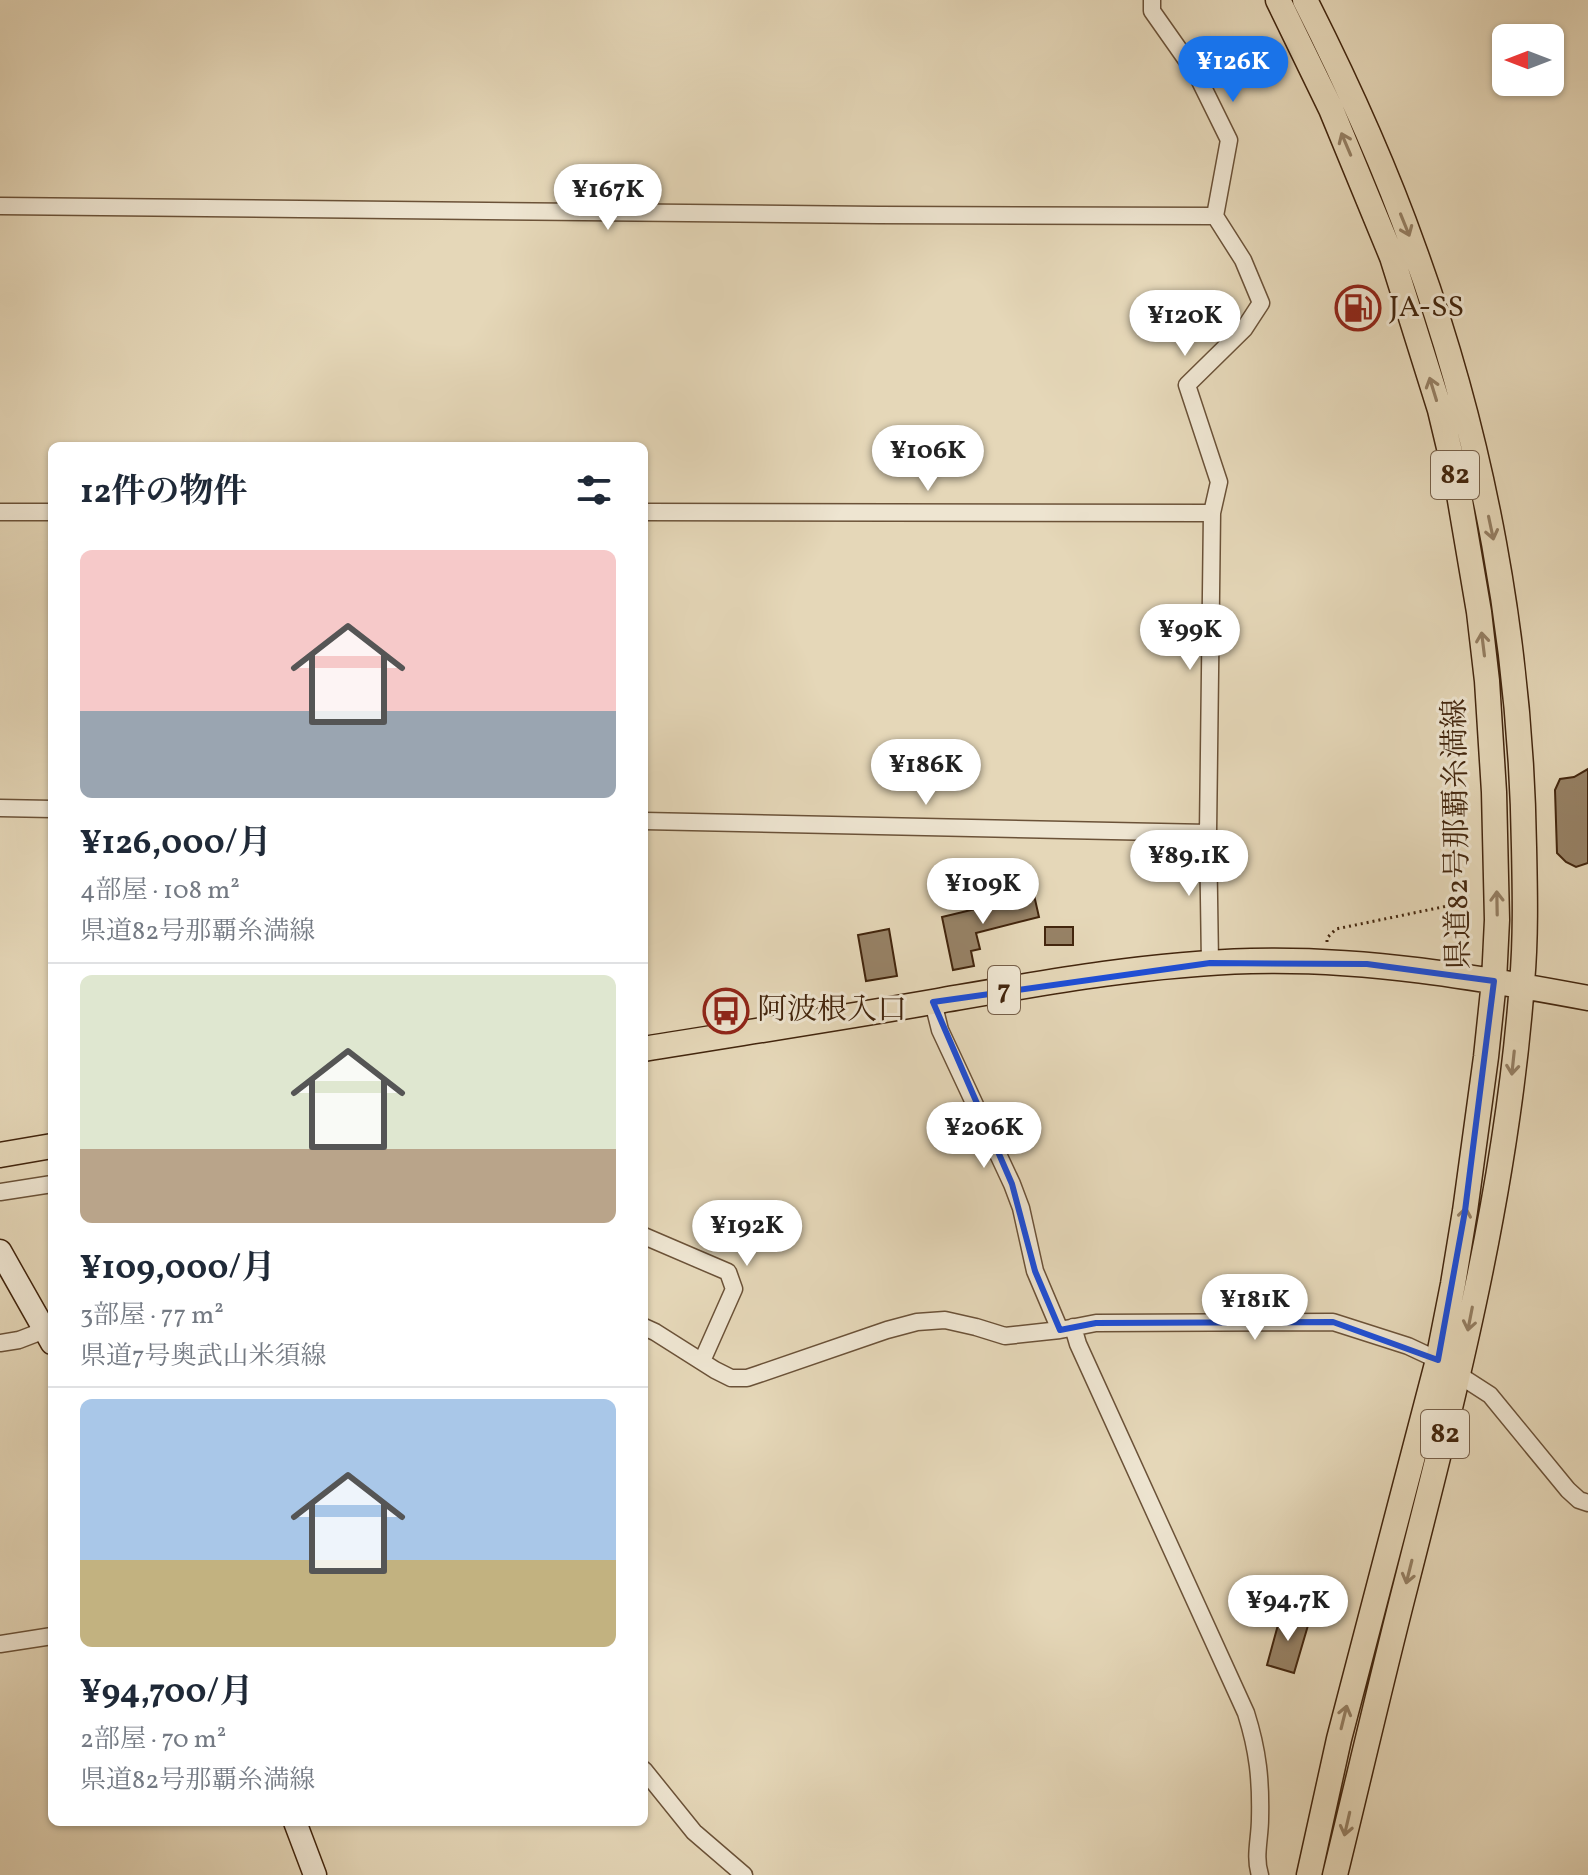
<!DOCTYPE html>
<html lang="ja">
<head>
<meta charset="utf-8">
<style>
  :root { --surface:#fff; --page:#f6f6f7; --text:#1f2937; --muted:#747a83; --line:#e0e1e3; --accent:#1a73e8 }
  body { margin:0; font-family:Vollkorn,"Noto Serif JP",serif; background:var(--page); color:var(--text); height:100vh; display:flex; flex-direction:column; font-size:30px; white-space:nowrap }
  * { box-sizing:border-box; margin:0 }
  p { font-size:26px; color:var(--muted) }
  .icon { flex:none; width:44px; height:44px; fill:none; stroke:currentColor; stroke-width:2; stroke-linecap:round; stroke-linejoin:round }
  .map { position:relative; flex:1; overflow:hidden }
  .panel { position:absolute; left:48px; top:442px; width:600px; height:1384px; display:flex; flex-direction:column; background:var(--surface); border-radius:12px; box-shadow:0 2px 6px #0004 }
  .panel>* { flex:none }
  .needle { width:52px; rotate:270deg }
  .buttons { position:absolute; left:1492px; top:24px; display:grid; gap:16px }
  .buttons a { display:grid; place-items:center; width:72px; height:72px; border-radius:12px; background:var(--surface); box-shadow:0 2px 6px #0004; font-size:40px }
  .price { position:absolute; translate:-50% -68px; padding:0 18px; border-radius:28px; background:#fff; color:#222; font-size:26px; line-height:52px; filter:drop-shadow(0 2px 4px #0008) }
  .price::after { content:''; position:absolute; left:50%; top:48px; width:24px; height:18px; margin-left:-12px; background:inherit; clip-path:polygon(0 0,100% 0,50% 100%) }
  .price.current { background:var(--accent); color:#fff }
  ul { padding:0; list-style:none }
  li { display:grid; align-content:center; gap:16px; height:424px; padding:0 32px }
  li+li { border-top:2px solid var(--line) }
  li span { display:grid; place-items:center; height:248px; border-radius:12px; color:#555 }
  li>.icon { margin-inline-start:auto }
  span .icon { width:144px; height:144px; fill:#fffc; stroke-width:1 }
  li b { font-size:34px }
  h2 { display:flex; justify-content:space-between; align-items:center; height:96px; padding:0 32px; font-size:34px }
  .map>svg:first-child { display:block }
</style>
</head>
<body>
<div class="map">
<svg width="1588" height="1875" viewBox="0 0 1588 1875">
  <rect width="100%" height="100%" fill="#e5d7b8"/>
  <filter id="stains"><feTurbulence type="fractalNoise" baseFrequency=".0025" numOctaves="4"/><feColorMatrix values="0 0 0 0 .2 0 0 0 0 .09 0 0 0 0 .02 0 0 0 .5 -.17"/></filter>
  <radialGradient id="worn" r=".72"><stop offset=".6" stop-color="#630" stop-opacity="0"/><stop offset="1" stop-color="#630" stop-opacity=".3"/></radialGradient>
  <path fill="#978266" stroke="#42250d" stroke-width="2" d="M1588,769v94l-12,4 -10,-5 -9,-9 -2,-63 5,-11 14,-2z
    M1034,895l5,22 -63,16 4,16 -9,2 3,15 -21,4 -11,-53z
    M1045,927h28v18h-28z
    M889,929l8,47 -31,5 -8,-46z
    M1281,1614l28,8 -15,51 -27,-8z"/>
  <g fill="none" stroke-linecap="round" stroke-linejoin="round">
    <g stroke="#6b5238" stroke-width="19">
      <path id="street" d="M1152,0v11l45,64 32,65 -14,76 28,44 18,43 -17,26 -57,56 32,97 -7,31 -4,320 2,130
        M0,206l878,9 337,1
        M0,512h52
        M644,512l568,1
        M0,808l52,1
        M644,821l564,12
        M933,1002l7,28 72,154 9,24 14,63 25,59
        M0,1192l52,-8
        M644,1236l84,36 6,17 -32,72
        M644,1327l11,5 60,38 16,8h16l12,-4 128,-44 30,-8 28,-2 31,7 29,9 55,-6 36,-7 237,-1 75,24 30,14
        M1073,1327l5,17 168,369c12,38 15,67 14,106 0,19 -6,38 0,56
        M0,1343l19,-3 26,-10
        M1459,1375l31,20 78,95 11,10 9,3
        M0,1644l52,-8
        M644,1770l50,62 50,43"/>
    </g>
    <g stroke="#42250d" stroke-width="25">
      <path id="secondary" d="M0,1251l52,92
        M295,1822l20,53"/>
    </g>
    <g stroke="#42250d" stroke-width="27">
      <path id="primary" d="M1278,0l53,109 61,148 48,153 16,67 23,135 8,69 7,111 3,128 -3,61 -8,76 -21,154 -12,73 -15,76 -99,379 -30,136
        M1305,0c41,81 79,164 109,249 70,191 107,396 110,598 1,46 2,91 -2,136 -15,207 -67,409 -118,609 -24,94 -46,189 -69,283
        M644,1049c98,-16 196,-31 294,-48 104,-18 207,-37 313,-40 114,-3 225,16 337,37
        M0,1155l52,-9"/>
    </g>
    <path stroke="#42250d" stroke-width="3" stroke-dasharray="2 4" stroke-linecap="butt" d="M1327,942v-4l9,-9 121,-25"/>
    <use href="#street" stroke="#eee5d1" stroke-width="16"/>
    <use href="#secondary" stroke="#eee5d1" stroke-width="22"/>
    <use href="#primary" stroke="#e5d7b8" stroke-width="24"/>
  </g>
  <defs><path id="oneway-shaft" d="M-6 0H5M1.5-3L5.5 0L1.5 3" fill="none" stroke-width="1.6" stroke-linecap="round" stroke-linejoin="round" transform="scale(2)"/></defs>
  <g stroke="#947e62">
    <use href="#oneway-shaft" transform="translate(1346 144) rotate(-113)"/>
    <use href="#oneway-shaft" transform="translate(1405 225) rotate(68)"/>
    <use href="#oneway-shaft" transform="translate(1433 389) rotate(-107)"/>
    <use href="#oneway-shaft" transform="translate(1491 528) rotate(78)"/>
    <use href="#oneway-shaft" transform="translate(1483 644) rotate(-97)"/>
    <use href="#oneway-shaft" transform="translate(1497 903) rotate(-91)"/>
    <use href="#oneway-shaft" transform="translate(1513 1063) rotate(96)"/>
    <use href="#oneway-shaft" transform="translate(1464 1219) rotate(-81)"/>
    <use href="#oneway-shaft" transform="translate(1470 1319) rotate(101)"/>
    <use href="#oneway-shaft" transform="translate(1409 1572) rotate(104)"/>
    <use href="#oneway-shaft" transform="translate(1344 1717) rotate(-76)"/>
    <use href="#oneway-shaft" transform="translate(1347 1824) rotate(103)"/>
  </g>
  <path fill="none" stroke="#1d4ed8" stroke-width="6" stroke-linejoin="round" d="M1210,963l157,1 127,17 -29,230 -27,149 -105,-38 -237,1 -36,7 -25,-59 -23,-87 -79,-182z"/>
  <defs>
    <g id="fuel-ring" transform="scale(2.3)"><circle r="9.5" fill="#eee5d1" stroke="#8f2418" stroke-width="1.5"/><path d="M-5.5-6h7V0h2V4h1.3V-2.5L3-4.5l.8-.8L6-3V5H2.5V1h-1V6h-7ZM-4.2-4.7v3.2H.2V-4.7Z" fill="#8f2418"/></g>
    <g id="bus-ring" transform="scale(2.3)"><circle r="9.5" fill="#eee5d1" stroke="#8f2418" stroke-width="1.5"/><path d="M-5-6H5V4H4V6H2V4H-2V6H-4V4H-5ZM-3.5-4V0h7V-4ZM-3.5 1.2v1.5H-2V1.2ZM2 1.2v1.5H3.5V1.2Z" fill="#8f2418"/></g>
  </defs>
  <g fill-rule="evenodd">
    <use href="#fuel-ring" x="1358" y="308"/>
    <use href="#bus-ring" x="726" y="1011"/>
  </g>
  <g text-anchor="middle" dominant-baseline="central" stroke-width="6" stroke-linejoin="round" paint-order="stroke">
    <g fill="#eee5d1" stroke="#765f48" stroke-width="2">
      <rect x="1431" y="451" width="48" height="48" rx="6"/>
      <rect x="988" y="966" width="32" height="48" rx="6"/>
      <rect x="1421" y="1410" width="48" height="48" rx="6"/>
    </g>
    <g font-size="28" font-weight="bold" fill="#42250d">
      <text x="1455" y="475">82</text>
      <text x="1004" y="990">7</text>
      <text x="1445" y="1434">82</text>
    </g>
    <g font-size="30" fill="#42250d" stroke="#eee5d1" text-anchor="start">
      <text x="1389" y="308">JA-SS</text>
      <text x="757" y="1011">阿波根入口</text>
    </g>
    <g font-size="30" fill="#42250d" stroke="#eee5d1">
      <text transform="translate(1458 834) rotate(-91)">県道82号那覇糸満線</text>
    </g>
  </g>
  <rect width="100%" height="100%" filter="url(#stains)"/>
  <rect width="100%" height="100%" fill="url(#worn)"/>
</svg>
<div class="buttons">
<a><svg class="needle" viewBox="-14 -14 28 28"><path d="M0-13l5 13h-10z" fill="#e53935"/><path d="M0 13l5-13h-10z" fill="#747a83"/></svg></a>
</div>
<b class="price current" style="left:1233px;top:104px">¥126K</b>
<b class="price" style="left:608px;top:232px">¥167K</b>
<b class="price" style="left:1185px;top:358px">¥120K</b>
<b class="price" style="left:928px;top:493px">¥106K</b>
<b class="price" style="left:1190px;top:672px">¥99K</b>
<b class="price" style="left:926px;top:807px">¥186K</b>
<b class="price" style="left:1189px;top:898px">¥89.1K</b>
<b class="price" style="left:983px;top:926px">¥109K</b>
<b class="price" style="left:984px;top:1170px">¥206K</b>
<b class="price" style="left:747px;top:1268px">¥192K</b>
<b class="price" style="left:1255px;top:1342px">¥181K</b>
<b class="price" style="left:1288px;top:1643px">¥94.7K</b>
<section class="panel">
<h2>12件の物件<svg class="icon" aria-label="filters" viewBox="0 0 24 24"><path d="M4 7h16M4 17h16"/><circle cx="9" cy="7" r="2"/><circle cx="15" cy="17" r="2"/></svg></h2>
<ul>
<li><span style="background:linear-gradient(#f6c9c9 65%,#9aa5b1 0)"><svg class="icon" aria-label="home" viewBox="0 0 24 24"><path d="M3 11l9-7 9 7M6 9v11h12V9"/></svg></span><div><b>¥126,000/月</b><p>4部屋 · 108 m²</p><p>県道82号那覇糸満線</p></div></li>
<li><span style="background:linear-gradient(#dfe7d0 70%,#b9a48a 0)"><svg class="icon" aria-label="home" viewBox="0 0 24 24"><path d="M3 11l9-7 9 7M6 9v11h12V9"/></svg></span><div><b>¥109,000/月</b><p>3部屋 · 77 m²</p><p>県道7号奥武山米須線</p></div></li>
<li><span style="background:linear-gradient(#a9c7e8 65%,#c2b280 0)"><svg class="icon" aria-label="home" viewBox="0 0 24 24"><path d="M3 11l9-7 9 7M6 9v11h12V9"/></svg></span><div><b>¥94,700/月</b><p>2部屋 · 70 m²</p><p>県道82号那覇糸満線</p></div></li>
</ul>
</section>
</div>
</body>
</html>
